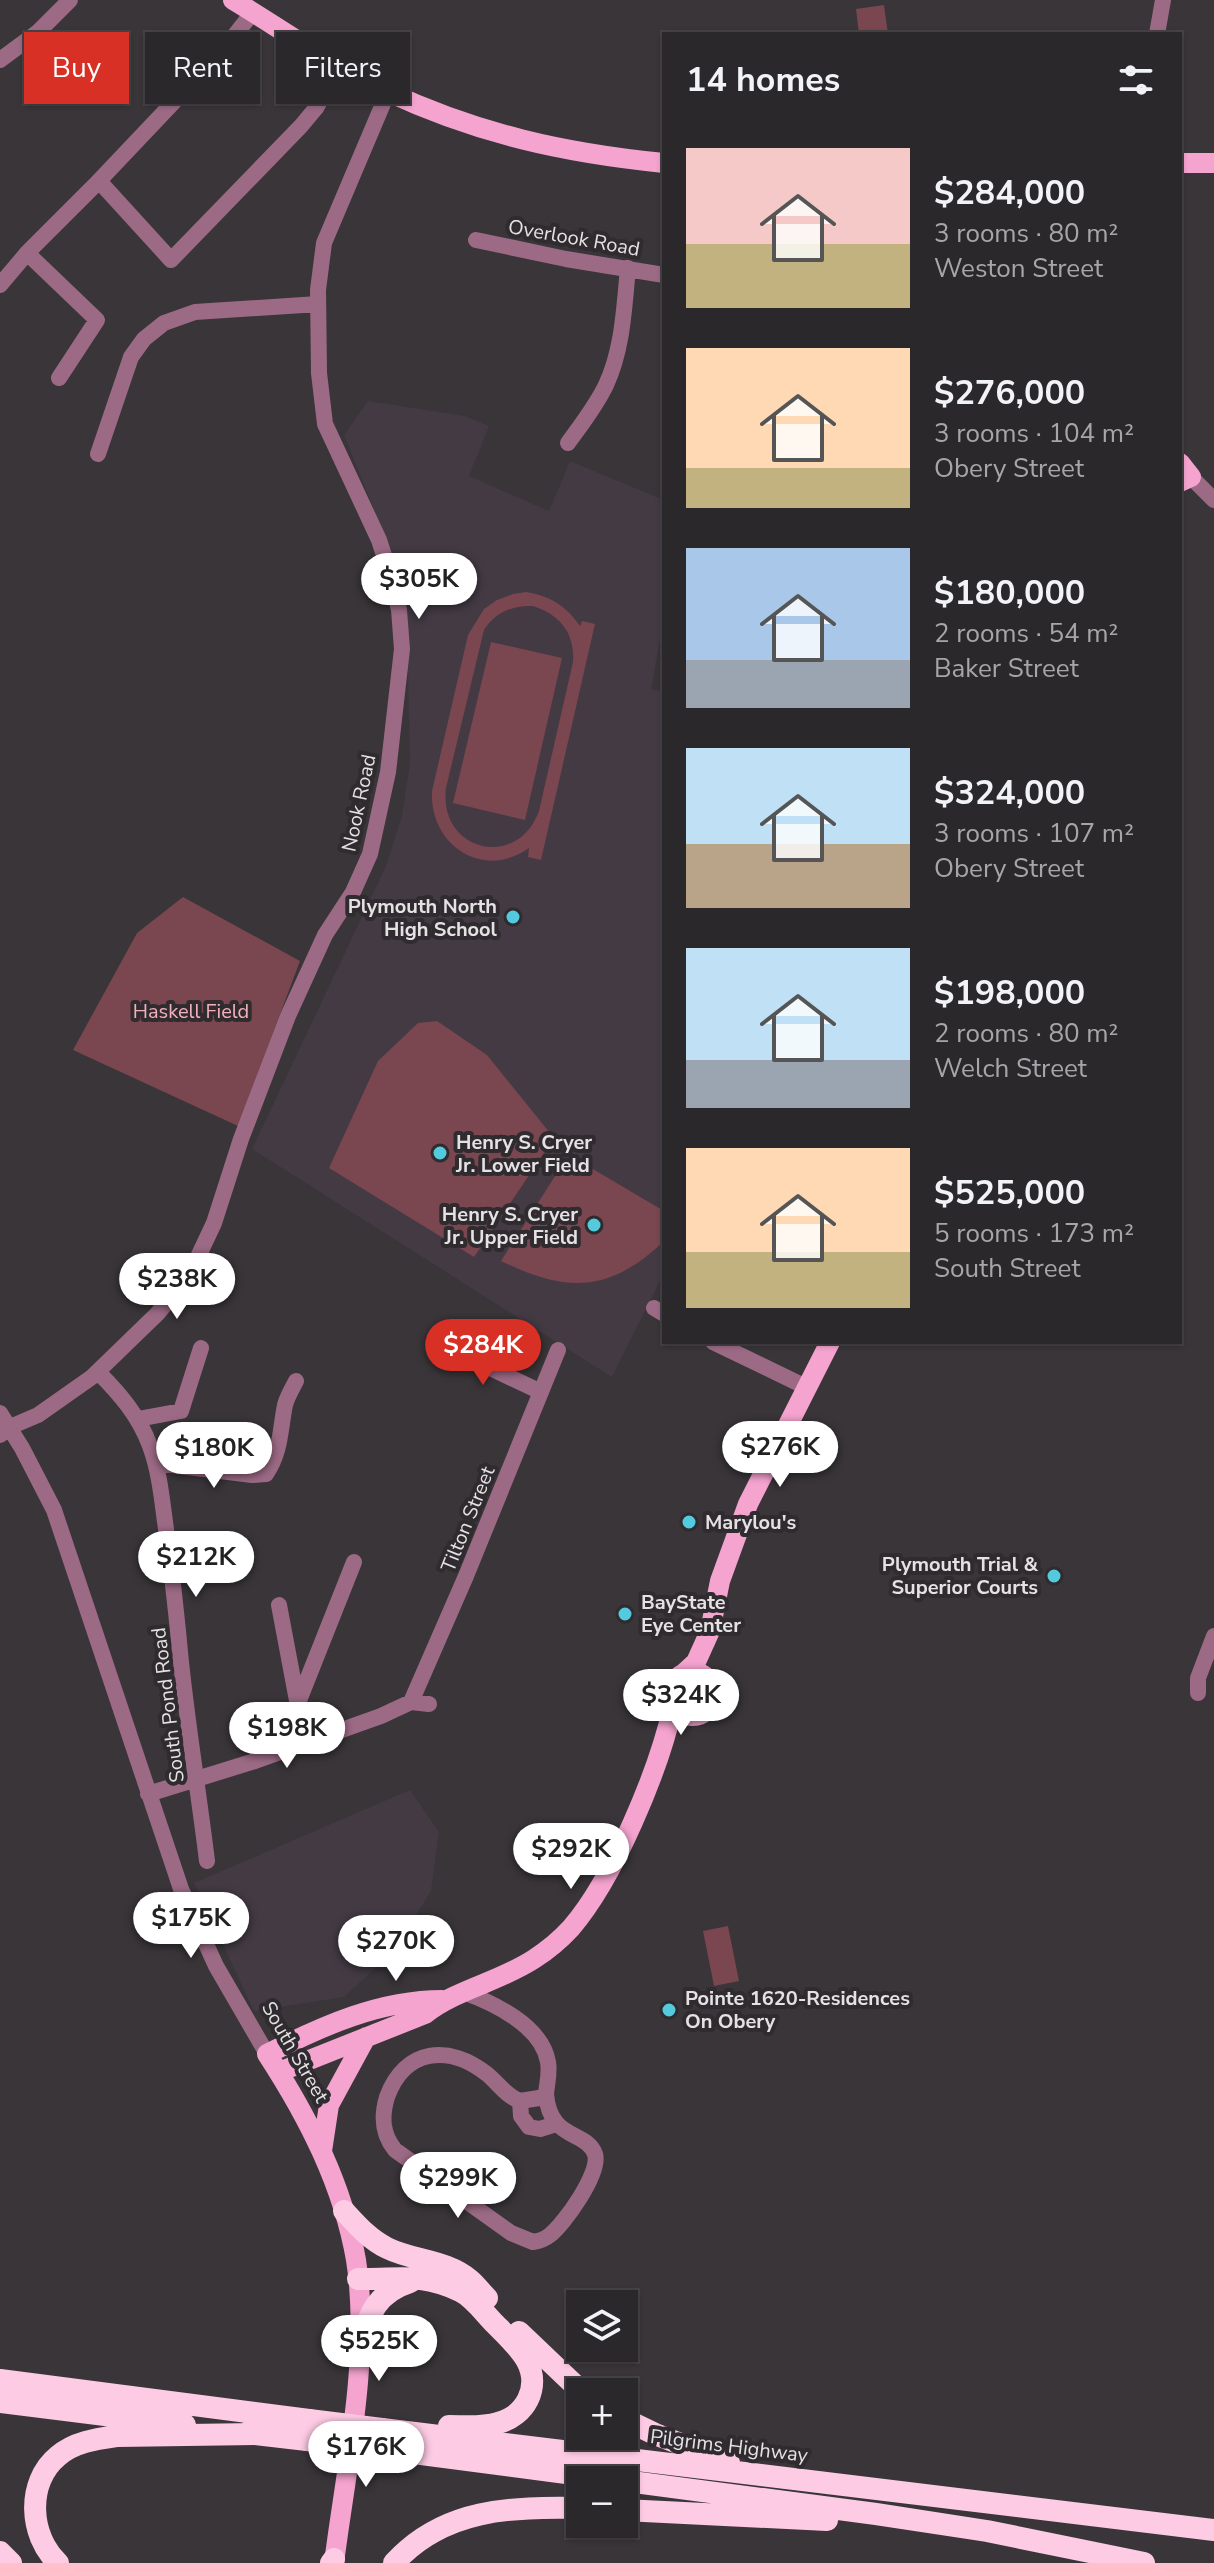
<!DOCTYPE html>
<html lang="en">
<head>
<meta charset="utf-8">
<style>
  :root { --surface:#2b282b; --page:#333033; --text:#f1f3f6; --muted:#a6a6a9; --line:#474447; --accent:#d93025 }
  body { margin:0; font-family:"Nunito Sans",sans-serif; background:var(--page); color:var(--text); height:100vh; display:flex; flex-direction:column; font-size:30px; white-space:nowrap }
  * { box-sizing:border-box; margin:0 }
  p { font-size:26px; color:var(--muted) }
  .icon { flex:none; width:44px; height:44px; fill:none; stroke:currentColor; stroke-width:2; stroke-linecap:round; stroke-linejoin:round }
  .map { position:relative; flex:1; overflow:hidden }
  .side { position:absolute; left:662px; top:32px; width:520px; height:1312px; display:flex; flex-direction:column; background:var(--surface); border-radius:0px; box-shadow:0 2px 6px #0004,0 0 0 2px var(--line) }
  .side>* { flex:none }
  .top-card { position:absolute; left:24px; top:32px; width:518px; height:72px; display:flex; gap:16px }
  .fabs { position:absolute; left:566px; top:2290px; display:grid; gap:16px }
  .fabs a { display:grid; place-items:center; width:72px; height:72px; border-radius:0px; background:var(--surface); box-shadow:0 2px 6px #0004,0 0 0 2px var(--line); font-size:40px }
  .price { position:absolute; translate:-50% -68px; padding:0 18px; border-radius:28px; background:#fff; color:#222; font-size:26px; line-height:52px; filter:drop-shadow(0 2px 4px #0008) }
  .price::after { content:''; position:absolute; left:50%; top:48px; width:24px; height:18px; margin-left:-12px; background:inherit; clip-path:polygon(0 0,100% 0,50% 100%) }
  .price.current { background:var(--accent); color:#fff }
  ul { padding:0; list-style:none }
  li { display:flex; align-items:center; gap:24px; height:200px; padding:0 24px }
  li span { display:grid; place-items:center; flex:none; width:224px; height:160px; border-radius:0px; color:#555 }
  li>.icon { margin-inline-start:auto }
  span .icon { width:96px; height:96px; fill:#fffc; stroke-width:1 }
  li b { font-size:34px }
  h2 { display:flex; justify-content:space-between; align-items:center; height:96px; padding:0 24px; font-size:34px }
  .chip { padding:0 28px; border-radius:0px; background:var(--surface); box-shadow:0 2px 6px #0004,0 0 0 2px var(--line); font-size:28px; line-height:72px }
  .chip.current { background:var(--accent); color:#fff }
  .map>svg:first-child { display:block }
</style>
</head>
<body>
<div class="map">
<svg width="1214" height="2563" viewBox="0 0 1214 2563">
  <rect width="100%" height="100%" fill="#393539"/>
  <path fill="#433a44" d="M368,401l97,15 24,10 -20,50 80,35 21,-50 94,39v118l-13,71 13,3v581l-52,104 -360,-228 134,-283 16,-50 8,-53 -3,-137 -15,-71 -48,-120z
    M410,1790l29,42 -8,59 -38,61 -49,45 -90,14 -60,-128z"/>
  <path fill="#7a464f" fill-rule="evenodd" d="M884,5l4,29h-29l-3,-25z
    M526,592c25,4 40,14 54,34l2,-5 13,3 -54,236 -13,-3 1,-9c-46,33 -100,-3 -97,-57l36,-156 16,-26 13,-9 16,-6zM533,606c27,9 42,27 40,56l-34,149c-22,60 -101,40 -93,-23l38,-158c11,-17 28,-25 49,-24z
    M491,642l71,16 -37,162 -72,-17z
    M183,897l117,64 -62,165 -165,-76 64,-117z
    M437,1021l50,34 67,83 -80,119 -145,-89 49,-107 40,-38z
    M576,1159l88,52v28l-2,4c-55,51 -97,49 -161,18l63,-99z
    M728,1926l11,55 -25,5 -11,-55z"/>
  <g fill="none" stroke-linecap="round" stroke-linejoin="round">
    <path stroke="#9c6a85" stroke-width="16" d="M1157,34l6,-34
      M0,60l38,-28 32,-32
      M99,181l72,79 130,-134 15,-18 24,-43
      M476,240l90,19 98,16
      M27,253l70,67 -38,58
      M0,285l27,-32 68,-68 129,-136 29,-37
      M568,443c13,-18 28,-37 38,-58 17,-37 18,-77 22,-117
      M98,454l33,-97 13,-18 20,-16 31,-11 123,-8
      M1191,477l23,23
      M654,1308l10,6
      M713,1342l95,46
      M442,1345l99,47
      M98,1372c22,22 41,44 52,74 10,27 12,55 16,83 6,45 11,89 15,133 7,67 18,133 26,199
      M0,1413l22,35 32,62 127,379 35,77 51,88
      M138,1419l43,-8 20,-63
      M0,1435l10,-8 28,-12 54,-38 65,-63 32,-38 25,-53 27,-84 47,-123 37,-81 28,-43 17,-38 18,-82 14,-123 -3,-39 -8,-33 -12,-37 -54,-116 -6,-51 -1,-83 6,-47 64,-151
      M156,1463l96,12 14,-1c15,-22 14,-44 19,-69 2,-8 7,-16 11,-24
      M279,1605l26,138
      M1198,1693v-15l16,-42
      M411,1702l55,-126 92,-226
      M298,1703l56,-141
      M148,1794l107,-33 126,-45 30,-14 18,2
      M463,1992c31,11 79,34 85,70 2,11 -1,21 -2,32
      M520,2101l19,-3 7,-4c4,47 40,36 49,60 6,19 -31,70 -45,81 -5,4 -10,6 -17,7l-22,-9 -116,-83c-13,-16 -14,-33 -8,-53 18,-49 62,-53 100,-23 11,9 19,22 33,27l1,15 8,11 11,2 16,-5"/>
    <path stroke="#f5a3cf" stroke-width="20" d="M233,0c50,30 100,66 153,91 92,43 178,62 278,72
      M1180,163h34
      M1180,463l11,14 -11,5
      M670 1694a22 22 0 1 1 44 0a22 22 0 1 1-44 0Z
      M683,1674l13,-12 14,-31 10,-50 28,-77 82,-162
      M279,2072l146,-58c32,-25 74,-32 109,-55 14,-9 26,-19 37,-31 43,-50 88,-158 102,-222
      M322,2151l7,-46 37,-68
      M334,2563c12,-94 37,-209 22,-303 -13,-75 -48,-143 -89,-206 55,-28 113,-54 175,-54"/>
    <path stroke="#fdcbe4" stroke-width="22" d="M344,2211c13,14 25,28 43,37 26,13 60,12 83,32 6,5 11,12 17,18
      M358,2279c41,1 61,-7 102,12 14,7 24,22 35,33 11,11 25,24 32,37 14,27 -2,55 -29,62 -16,5 -33,3 -49,3
      M519,2332l63,60
      M359,2350c10,-33 14,-56 51,-68
      M0,2380l309,40
      M0,2402l185,23
      M624,2419l31,15 74,29
      M382,2429l832,101
      M247,2433l60,7
      M383,2449l493,65 111,17 157,32
      M624,2510l203,10
      M0,2552l11,11
      M58,2563c-29,-27 -32,-81 0,-107 16,-14 38,-17 59,-20l144,-2
      M331,2563l3,-4
      M394,2563c50,-55 117,-56 186,-55"/>
    <path stroke="#fdcbe4" stroke-width="22" d="M309,2420l73,9
      M307,2440l76,9"/>
  </g>
  <g fill="#54cade" stroke="#2f2b2f" stroke-width="3">
    <circle cx="513" cy="917" r="8"/>
    <circle cx="440" cy="1153" r="8"/>
    <circle cx="594" cy="1225" r="8"/>
    <circle cx="689" cy="1522" r="8"/>
    <circle cx="1054" cy="1576" r="8"/>
    <circle cx="625" cy="1614" r="8"/>
    <circle cx="669" cy="2010" r="8"/>
  </g>
  <g text-anchor="middle" dominant-baseline="central" stroke-width="8" stroke-linejoin="round" paint-order="stroke">
    <g font-size="20" fill="#e5e2e5" stroke="#2f2b2f">
      <text transform="translate(574 238) rotate(10)">Overlook Road</text>
      <text transform="translate(359 803) rotate(-78)">Nook Road</text>
      <text transform="translate(468 1519) rotate(-68)">Tilton Street</text>
      <text transform="translate(168 1705) rotate(-97)">South Pond Road</text>
      <text transform="translate(295 2052) rotate(60)">South Street</text>
      <text transform="translate(729 2446) rotate(7)">Pilgrims Highway</text>
    </g>
    <g font-size="20" font-weight="bold" fill="#e5e2e5" stroke="#2f2b2f" text-anchor="start">
      <text x="497" y="906" text-anchor="end">Plymouth North<tspan x="497" dy="23">High School</tspan></text>
      <text x="456" y="1142">Henry S. Cryer<tspan x="456" dy="23">Jr. Lower Field</tspan></text>
      <text x="578" y="1214" text-anchor="end">Henry S. Cryer<tspan x="578" dy="23">Jr. Upper Field</tspan></text>
      <text x="705" y="1522">Marylou's</text>
      <text x="1038" y="1564" text-anchor="end">Plymouth Trial &amp;<tspan x="1038" dy="23">Superior Courts</tspan></text>
      <text x="641" y="1602">BayState<tspan x="641" dy="23">Eye Center</tspan></text>
      <text x="685" y="1998">Pointe 1620-Residences<tspan x="685" dy="23">On Obery</tspan></text>
    </g>
    <g font-size="20" fill="#f4b0ba" stroke="#2f2b2f">
      <text x="191" y="1011">Haskell Field</text>
    </g>
  </g>
</svg>
<div class="fabs">
<a><svg class="icon" aria-label="layers" viewBox="0 0 24 24"><path d="M12 4l9 5-9 5-9-5zM3 14l9 5 9-5"/></svg></a>
<a>+</a>
<a>−</a>
</div>
<b class="price" style="left:419px;top:621px">$305K</b>
<b class="price" style="left:177px;top:1321px">$238K</b>
<b class="price current" style="left:483px;top:1387px">$284K</b>
<b class="price" style="left:780px;top:1489px">$276K</b>
<b class="price" style="left:214px;top:1490px">$180K</b>
<b class="price" style="left:196px;top:1599px">$212K</b>
<b class="price" style="left:681px;top:1737px">$324K</b>
<b class="price" style="left:287px;top:1770px">$198K</b>
<b class="price" style="left:571px;top:1891px">$292K</b>
<b class="price" style="left:191px;top:1960px">$175K</b>
<b class="price" style="left:396px;top:1983px">$270K</b>
<b class="price" style="left:458px;top:2220px">$299K</b>
<b class="price" style="left:379px;top:2383px">$525K</b>
<b class="price" style="left:366px;top:2489px">$176K</b>
<div class="top-card">
<a class="chip current">Buy</a>
<a class="chip">Rent</a>
<a class="chip">Filters</a>
</div>
<section class="side">
<h2>14 homes<svg class="icon" aria-label="filters" viewBox="0 0 24 24"><path d="M4 7h16M4 17h16"/><circle cx="9" cy="7" r="2"/><circle cx="15" cy="17" r="2"/></svg></h2>
<ul>
<li><span style="background:linear-gradient(#f6c9c9 60%,#c2b280 0)"><svg class="icon" aria-label="home" viewBox="0 0 24 24"><path d="M3 11l9-7 9 7M6 9v11h12V9"/></svg></span><div><b>$284,000</b><p>3 rooms · 80 m²</p><p>Weston Street</p></div></li>
<li><span style="background:linear-gradient(#ffd9b3 75%,#c2b280 0)"><svg class="icon" aria-label="home" viewBox="0 0 24 24"><path d="M3 11l9-7 9 7M6 9v11h12V9"/></svg></span><div><b>$276,000</b><p>3 rooms · 104 m²</p><p>Obery Street</p></div></li>
<li><span style="background:linear-gradient(#a9c7e8 70%,#9aa5b1 0)"><svg class="icon" aria-label="home" viewBox="0 0 24 24"><path d="M3 11l9-7 9 7M6 9v11h12V9"/></svg></span><div><b>$180,000</b><p>2 rooms · 54 m²</p><p>Baker Street</p></div></li>
<li><span style="background:linear-gradient(#bfe0f5 60%,#b9a48a 0)"><svg class="icon" aria-label="home" viewBox="0 0 24 24"><path d="M3 11l9-7 9 7M6 9v11h12V9"/></svg></span><div><b>$324,000</b><p>3 rooms · 107 m²</p><p>Obery Street</p></div></li>
<li><span style="background:linear-gradient(#bfe0f5 70%,#9aa5b1 0)"><svg class="icon" aria-label="home" viewBox="0 0 24 24"><path d="M3 11l9-7 9 7M6 9v11h12V9"/></svg></span><div><b>$198,000</b><p>2 rooms · 80 m²</p><p>Welch Street</p></div></li>
<li><span style="background:linear-gradient(#ffd9b3 65%,#c2b280 0)"><svg class="icon" aria-label="home" viewBox="0 0 24 24"><path d="M3 11l9-7 9 7M6 9v11h12V9"/></svg></span><div><b>$525,000</b><p>5 rooms · 173 m²</p><p>South Street</p></div></li>
</ul>
</section>
</div>
</body>
</html>
